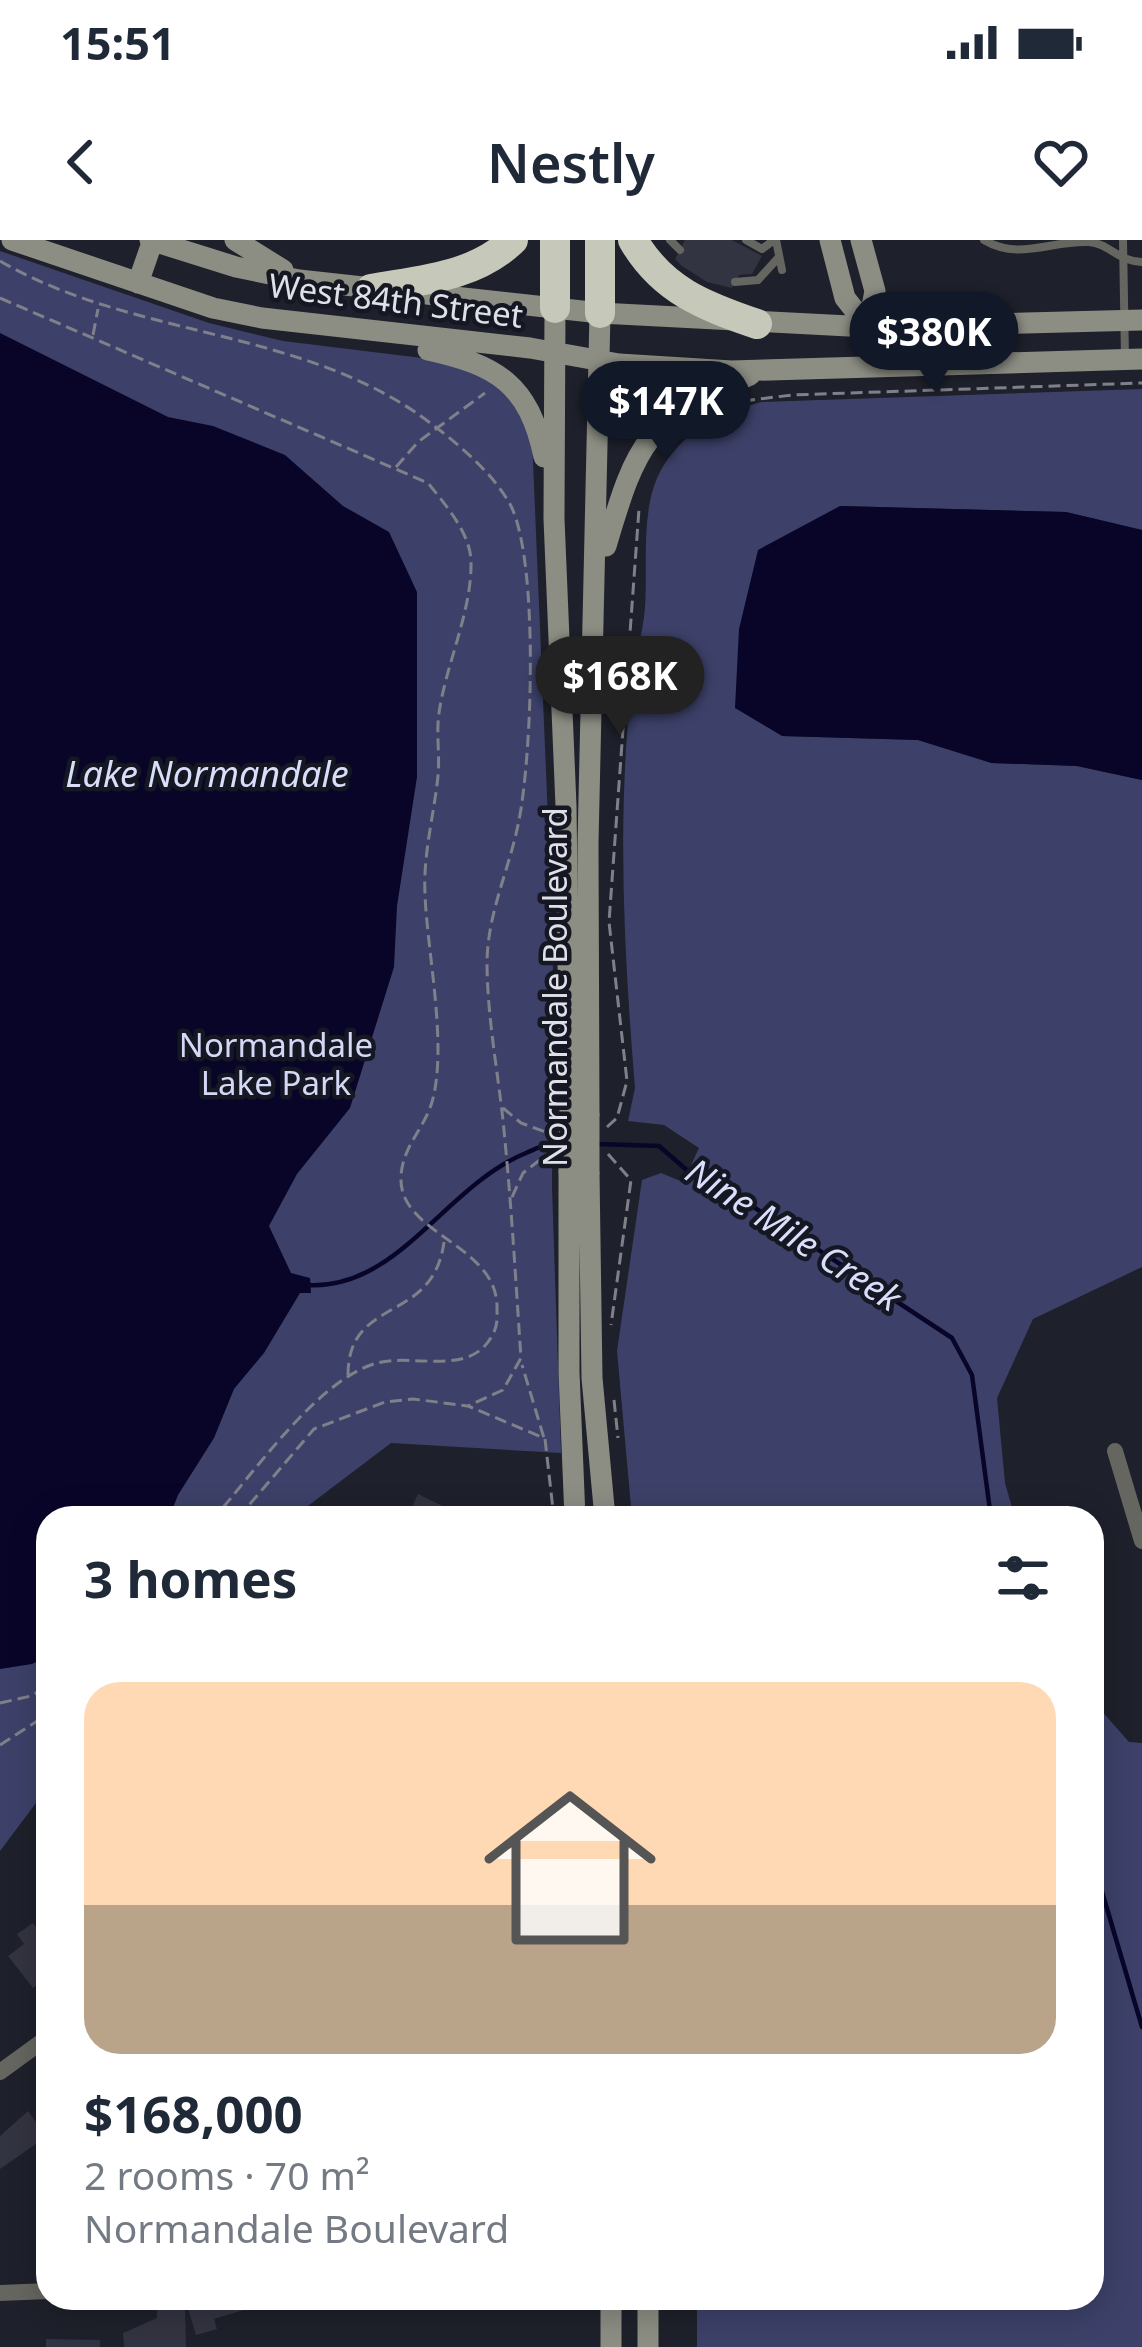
<!DOCTYPE html>
<html lang="en">
<head>
<meta charset="utf-8">
<style>
  :root { --surface:#fff; --page:#f2f2f3; --text:#1f2937; --muted:#747a83; --line:#e0e1e3; --accent:#111827 }
  body { margin:0; font-family:"Noto Sans",sans-serif; background:var(--page); color:var(--text); height:100vh; display:flex; flex-direction:column; font-size:45px; white-space:nowrap }
  * { box-sizing:border-box; margin:0 }
  p { font-size:39px; color:var(--muted) }
  .icon { flex:none; width:66px; height:66px; fill:none; stroke:currentColor; stroke-width:2; stroke-linecap:round; stroke-linejoin:round }
  .map { position:relative; flex:1; overflow:hidden }
  .drawer { position:absolute; left:36px; top:1266px; width:1068px; height:804px; display:flex; flex-direction:column; background:var(--surface); border-radius:36px; box-shadow:0 6px 30px #0003 }
  .drawer>* { flex:none }
  .price { position:absolute; translate:-50% -102px; padding:0 27px; border-radius:42px; background:var(--accent); color:#fff; font-size:39px; line-height:78px; filter:drop-shadow(0 3px 6px #0008) }
  .price::after { content:''; position:absolute; left:50%; top:72px; width:36px; height:27px; margin-left:-18px; background:inherit; clip-path:polygon(0 0,100% 0,50% 100%) }
  .price.selected { background:#222; color:#fff }
  ul { padding:0; list-style:none }
  li { display:grid; align-content:center; gap:24px; height:636px; padding:0 48px }
  li+li { border-top:3px solid var(--line) }
  li span { display:grid; place-items:center; height:372px; border-radius:36px; color:#555 }
  li>.icon { margin-inline-start:auto }
  span .icon { width:216px; height:216px; fill:#fffc; stroke-width:1 }
  li b { font-size:51px }
  h2 { display:flex; justify-content:space-between; align-items:center; height:144px; padding:0 48px; font-size:51px }
  .status { display:flex; justify-content:space-between; align-items:center; height:84px; padding:0 60px; background:var(--surface); direction:ltr }
  .status svg { height:33px; fill:currentColor }
  header { display:flex; justify-content:space-between; align-items:center; height:156px; padding:0 48px; background:var(--surface); font-size:54px; font-weight:600 }
  .map>svg:first-child { display:block }
</style>
</head>
<body>
<div class="status"><b>15:51</b><svg viewBox="0 0 49 12"><path d="M0 12V9h3v3zM5 12V6h3v6zM10 12V3h3v9zM15 12V0h3v12zM26 1h20v11H26zM47 4h2v5h-2z"/></svg></div>
<header><svg class="icon" aria-label="back" viewBox="0 0 24 24"><path d="M15 5l-7 7 7 7"/></svg>Nestly<svg class="icon" aria-label="heart" viewBox="0 0 24 24"><path d="M12 20l-8-8c-3-5 5-10 8-4 3-6 11-1 8 4z"/></svg></header>
<div class="map">
<svg width="1142" height="2107" viewBox="0 0 1142 2107">
  <rect width="100%" height="100%" fill="#1e202b"/>
  <path fill="#3d4169" d="M0,11l209,72 74,18 188,23 39,30 22,44 21,500 -1,250 9,265 -170,-10 -99,75h-244v269l-48,64z
    M1142,149v141l-76,-18 -226,-6 -58,230 136,4 73,23 86,3 65,14v487l-109,52 -36,79 8,85 10,35h-383l-15,-167 25,-171 19,-7 22,9 16,-34 -35,-23 -36,-4 7,-33c-11,-134 -18,-266 -4,-400 3,-27 12,-54 14,-81 3,-42 -5,-97 15,-135 22,-41 58,-57 101,-70z
    M1092,1460l37,42 13,1v604h-445v-49h395z"/>
  <path fill="#080529" d="M0,93l168,84 45,9 72,29 58,51 46,26 28,60v185l-20,129 -3,61 -44,141 -53,66 -28,52 22,47 19,5 1,15h-11l-36,60 -30,36 -20,49 -36,57 -9,23h-121v138l-16,8 -32,5z
    M840,266l226,6 76,18v250l-65,-14 -85,-3 -74,-23 -136,-4 -47,-28 4,-79 19,-79z"/>
  <g fill="none" stroke-linecap="round" stroke-linejoin="round">
    <path stroke="#080529" stroke-width="4.5" d="M597,904l62,2 29,25 64,35 200,132 20,37 19,143
      M308,1045c90,5 137,-99 218,-132 12,-5 22,-11 35,-11
      M1092,1618l50,169"/>
  </g>
  <path fill="#333441" d="M685,0h47l30,16 -10,18 -13,1 -7,13 -25,-6 -25,-16 -7,-7z
    M418,1254l49,24 -59,-3z
    M33,1683l8,10 7,-6v50l-15,11 -25,-32 16,-12 -7,-10z
    M28,1871l18,26 -46,32v-33z
    M200,2058h65l2,5 -53,16 3,10 -21,6 -10,-33z
    M185,2067l1,40h-62l-1,-14 34,-15v-10z
    M46,2099l54,1v7h-54z"/>
  <g fill="none" stroke-linecap="round" stroke-linejoin="round">
    <path stroke="#7f808a" stroke-width="3" stroke-dasharray="12 6" stroke-linecap="butt" d="M0,21c129,75 290,67 415,151 33,23 77,58 96,94 28,58 21,249 8,314 -9,48 -31,91 -32,141 0,61 13,120 18,180 7,72 11,145 16,217l-18,32 -35,16
      M0,58l428,185c17,21 43,51 43,79 1,49 -25,102 -32,151 -3,21 1,42 -1,63 -4,39 -15,78 -13,118 2,58 23,152 7,208 -8,27 -30,45 -31,75 -3,57 96,67 96,130 0,10 1,18 -4,27 -22,44 -78,19 -116,29 -59,16 -123,110 -163,155
      M93,95l5,-26
      M619,142l22,36
      M743,161l49,-6 350,-12
      M396,227l22,-25 67,-49
      M503,868l18,15 30,11
      M607,887l10,-9 10,-37 -18,-159 30,-413
      M608,914l23,26 -20,145
      M512,957l11,-24 27,-21
      M348,1135c0,-80 85,-50 96,-133
      M614,1160l4,38
      M545,1199l9,79
      M238,1278l76,-89 71,-27 28,-3 55,7 76,32 -22,-73
      M0,1463l31,-7 17,-10
      M0,1505l48,-31"/>
    <path stroke="#656660" stroke-width="8" d="M670,0l10,10
      M746,0l16,9 12,-9
      M776,0l6,30
      M984,0c35,21 68,0 105,2 21,2 28,19 53,20
      M1123,0l2,118
      M735,42l23,-2 21,-23"/>
    <path stroke="#656660" stroke-width="16" d="M1115,1211l27,90
      M0,1832l48,-35
      M0,2053l48,-2"/>
    <path stroke="#8c8e84" stroke-width="21" d="M12,0l201,68 49,10 268,30 89,16 113,7 410,-12
      M150,0l86,27 63,13 301,33 268,14 274,-7
      M235,0l48,30
      M830,0l15,58 23,29
      M861,0l14,51 -7,36 3,40
      M138,43l15,-43
      M555,68l-1,211 12,287 4,309
      M428,110c69,15 101,34 116,107
      M606,306c31,-105 41,-127 144,-171
      M589,875l-1,-272 12,-530
      M569,932v200l6,146
      M589,933l3,205 13,140
      M611,2058v49
      M648,2058v49"/>
    <path stroke="#c6c9b9" stroke-width="30" d="M555,0v68
      M600,0v73
      M633,0c29,50 71,66 124,84
      M371,49c50,-9 104,-12 142,-49"/>
    <path stroke="#8c8e84" stroke-width="21" d="M589,875v58
      M569,932l1,-57"/>
  </g>
  <g text-anchor="middle" dominant-baseline="central" stroke-width="9" stroke-linejoin="round" paint-order="stroke">
    <g font-size="33" fill="#dfe0e8" stroke="#151722">
      <text transform="translate(396 60) rotate(7)">West 84th Street</text>
      <text transform="translate(554 747) rotate(-90)">Normandale Boulevard</text>
    </g>
    <g font-size="33" fill="#d4d8f6" stroke="#151722">
      <text x="276" y="804">Normandale<tspan x="276" dy="38">Lake Park</tspan></text>
    </g>
    <g font-size="36" font-style="italic" fill="#d9defb" stroke="#151722">
      <text x="207" y="533">Lake Normandale</text>
      <text transform="translate(794 994) rotate(33)">Nine Mile Creek</text>
    </g>
  </g>
</svg>
<b class="price" style="left:934px;top:154px">$380K</b>
<b class="price" style="left:666px;top:223px">$147K</b>
<b class="price selected" style="left:620px;top:498px">$168K</b>
<section class="drawer">
<h2>3 homes<svg class="icon" aria-label="filters" viewBox="0 0 24 24"><path d="M4 7h16M4 17h16"/><circle cx="9" cy="7" r="2"/><circle cx="15" cy="17" r="2"/></svg></h2>
<ul>
<li><span style="background:linear-gradient(#ffd9b3 60%,#b9a48a 0)"><svg class="icon" aria-label="home" viewBox="0 0 24 24"><path d="M3 11l9-7 9 7M6 9v11h12V9"/></svg></span><div><b>$168,000</b><p>2 rooms · 70 m²</p><p>Normandale Boulevard</p></div></li>
</ul>
</section>
</div>
</body>
</html>
